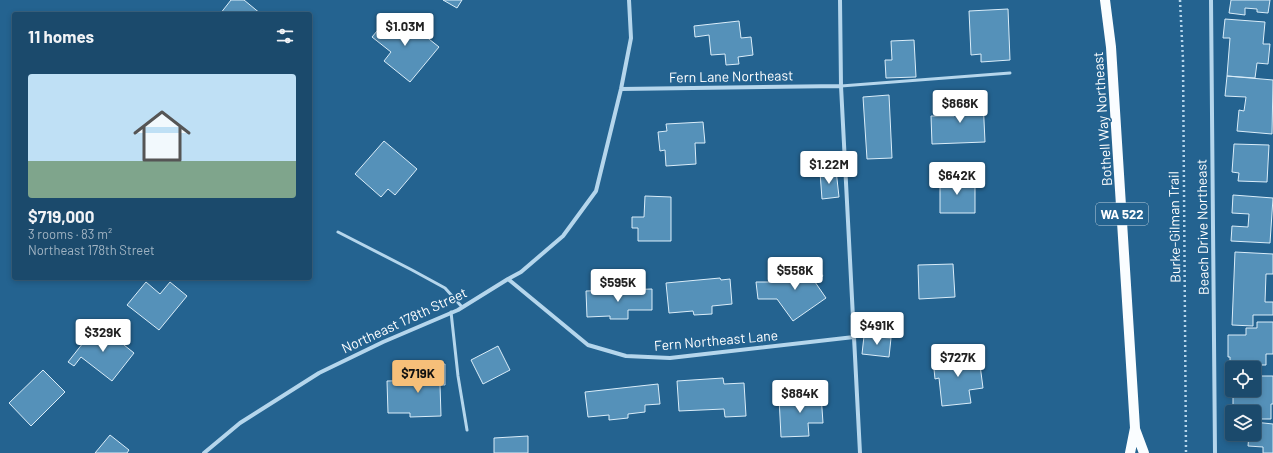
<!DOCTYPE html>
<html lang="en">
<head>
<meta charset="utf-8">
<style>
  :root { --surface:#1b4a6c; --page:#285474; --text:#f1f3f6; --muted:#a0b3c2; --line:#39627f; --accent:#f6bf79 }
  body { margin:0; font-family:Barlow,sans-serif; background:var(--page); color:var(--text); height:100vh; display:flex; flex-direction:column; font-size:15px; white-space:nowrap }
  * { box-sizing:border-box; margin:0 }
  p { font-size:13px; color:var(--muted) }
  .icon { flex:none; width:22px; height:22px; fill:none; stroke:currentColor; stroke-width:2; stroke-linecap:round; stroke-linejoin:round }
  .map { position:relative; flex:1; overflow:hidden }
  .details { position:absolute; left:12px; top:12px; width:300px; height:268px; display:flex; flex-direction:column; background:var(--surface); border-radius:4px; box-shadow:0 2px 6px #0003,0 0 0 1px var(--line) }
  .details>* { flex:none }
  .fabs { position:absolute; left:1225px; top:361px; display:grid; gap:8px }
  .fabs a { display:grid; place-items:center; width:36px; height:36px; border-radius:4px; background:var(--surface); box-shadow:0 2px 6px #0003,0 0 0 1px var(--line); font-size:20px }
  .price { position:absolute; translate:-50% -34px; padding:0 9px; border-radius:4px; background:#fff; color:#222; font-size:13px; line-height:26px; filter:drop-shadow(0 1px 2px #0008) }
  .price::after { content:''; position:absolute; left:50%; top:24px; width:12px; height:9px; margin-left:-6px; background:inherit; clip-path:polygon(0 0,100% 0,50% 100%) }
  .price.on { background:var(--accent); color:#111 }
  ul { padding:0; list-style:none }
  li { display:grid; align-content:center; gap:8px; height:212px; padding:0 16px }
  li+li { border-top:1px solid var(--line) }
  li span { display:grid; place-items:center; height:124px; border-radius:4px; color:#555 }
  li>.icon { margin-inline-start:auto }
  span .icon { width:72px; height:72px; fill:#fffc; stroke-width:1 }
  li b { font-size:17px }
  h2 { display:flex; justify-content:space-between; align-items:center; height:48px; padding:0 16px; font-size:17px }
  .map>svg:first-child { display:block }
</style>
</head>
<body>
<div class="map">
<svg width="1273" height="453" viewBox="0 0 1273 453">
  <rect width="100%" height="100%" fill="#246390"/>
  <path fill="#5591b9" stroke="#daedf9" d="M231,0h13l17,14h-41z
    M443,0h19l-5,8z
    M1231,0h39l-2,13 -11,-1v-3l-12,-1v7l-16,-2z
    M1008,9l2,51 -29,2v-8l-10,1 -2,-44z
    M399,15l40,32 -29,35 -26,-21 7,-9 -19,-15 16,-19 6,4z
    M1225,19l40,3 -2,22h7l-2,20 -11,-1 -2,15 -28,-2 3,-38h-7z
    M739,21l2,17 10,-1 2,18 -15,2 1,7 -13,1 -1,-11 -14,1 -2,-20 -14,2 -1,-11z
    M914,40l2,37 -30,1 -1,-18h7l-1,-19z
    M1227,76l46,4 -1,54 -35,-3 2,-21 5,1 2,-14 -21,-1z
    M889,95l3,63 -25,1 -4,-62z
    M983,99l2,43 -53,2 -1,-28h23l-1,-15z
    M703,122l2,21h-10l1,21 -30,2 -1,-16 -5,1 -2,-19 9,-1 -1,-7z
    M384,141l33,28 -22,26 -7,-6 -7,8 -26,-23z
    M1234,144l35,1 -2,37 -29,-1 1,-8 -7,-1z
    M836,170l3,27 -17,2 -2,-27z
    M940,179l35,1v33h-35z
    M1233,195l40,3 -3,45 -39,-2 1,-15 16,1 1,-13 -17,-1z
    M645,196l26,1v44h-33v-13h-6v-11h12z
    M1235,252l38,2v20h-7l-1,28h8v13h-20v11l-21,-1z
    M811,260l12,16 -8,6 11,16 -33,23 -16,-22h-19l-2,-17h23z
    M953,264l2,33 -36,2 -1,-34z
    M720,278l1,2 9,-1 2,25 -20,2v8l-18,1 -1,-4 -24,2 -3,-30z
    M146,282l14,12 10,-12 17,14 -28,34 -32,-25z
    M652,289v21h-24v9h-18v-3l-23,1 -1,-26z
    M1257,322h16v32h-7v11h-16v3h-20v-11h-2v-22h18v-7h11z
    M98,324l36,29 -22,28 -31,-24 -7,9 -6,-4z
    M864,336l27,2 -2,19 -27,-3z
    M498,346l12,24 -27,14 -12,-24z
    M966,351l1,8 12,-2 4,31 -14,2 2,13 -29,3 -3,-28 -4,1 -1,-10 5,-1 -1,-13z
    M445,364v21h-5l1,31 -31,1v-4h-22l-1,-32 38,-1 -1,-15z
    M43,370l22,22 -34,34 -22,-23z
    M1261,376h12v28h-2v15h-17v-7h-21v-22h21v-9l6,1z
    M723,378l1,6 20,-1 2,33 -21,1 -1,-8 -45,2 -2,-30z
    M658,384l2,20 -15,1v7l-17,2v4l-19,2v-5l-21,2 -3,-25z
    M821,394l2,29h-15l1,13 -28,1 -2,-40z
    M1254,422l19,2v29h-10v-6l-15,-1 1,-12h5z
    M110,435l19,15 -2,3h-32z
    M528,436v17h-34v-15z"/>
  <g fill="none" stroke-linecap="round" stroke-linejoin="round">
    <path stroke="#b5d6ec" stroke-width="2.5" stroke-dasharray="2 3" stroke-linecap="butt" d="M1180,0l3,60 3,393"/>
    <path stroke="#b5d6ec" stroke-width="3" d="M841,86l169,-13
      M338,232l74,38 33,18 17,19
      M451,312l7,64 9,54"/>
    <path stroke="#b5d6ec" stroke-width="4" d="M840,0l1,86 19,367
      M1211,0l4,453
      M621,89l220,-3
      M508,279l80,66 38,11 44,2 184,-21
      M204,453l36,-30 79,-50 64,-31 75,-32 50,-31 13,-7 42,-36 33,-45 25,-102 10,-51 -2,-38"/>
    <path stroke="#fafdff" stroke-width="10" d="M1105,0l6,47 24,381 -5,25
      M1135,429l9,24"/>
  </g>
  <g text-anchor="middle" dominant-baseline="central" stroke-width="3" stroke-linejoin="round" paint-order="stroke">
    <rect fill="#246390" stroke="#bdd0de" stroke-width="1" x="1096" y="203" width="52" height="22" rx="3"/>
    <g font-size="13" font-weight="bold" fill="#fff">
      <text x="1122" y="214">WA 522</text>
    </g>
    <g font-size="14" fill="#fff" stroke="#246390">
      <text transform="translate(731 76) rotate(-1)">Fern Lane Northeast</text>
      <text transform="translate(1102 119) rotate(-94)">Bothell Way Northeast</text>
      <text transform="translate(1174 227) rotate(-91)">Burke-Gilman Trail</text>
      <text transform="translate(1202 227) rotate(-91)">Beach Drive Northeast</text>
      <text transform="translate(404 320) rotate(-25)">Northeast 178th Street</text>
      <text transform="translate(716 340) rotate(-5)">Fern Northeast Lane</text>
    </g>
  </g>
</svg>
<div class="fabs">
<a><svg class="icon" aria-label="locate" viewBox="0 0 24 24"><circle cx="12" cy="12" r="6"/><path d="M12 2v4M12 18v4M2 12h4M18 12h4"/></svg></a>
<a><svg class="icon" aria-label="layers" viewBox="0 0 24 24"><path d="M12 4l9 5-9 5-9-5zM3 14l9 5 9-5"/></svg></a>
</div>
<b class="price" style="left:405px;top:47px">$1.03M</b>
<b class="price" style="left:960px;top:124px">$868K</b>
<b class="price" style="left:829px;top:185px">$1.22M</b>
<b class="price" style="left:957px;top:196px">$642K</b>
<b class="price" style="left:795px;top:291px">$558K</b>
<b class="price" style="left:618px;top:303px">$595K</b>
<b class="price" style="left:877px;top:346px">$491K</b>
<b class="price" style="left:103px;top:353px">$329K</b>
<b class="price" style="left:958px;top:378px">$727K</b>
<b class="price on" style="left:418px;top:394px">$719K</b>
<b class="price" style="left:800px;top:414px">$884K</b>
<section class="details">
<h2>11 homes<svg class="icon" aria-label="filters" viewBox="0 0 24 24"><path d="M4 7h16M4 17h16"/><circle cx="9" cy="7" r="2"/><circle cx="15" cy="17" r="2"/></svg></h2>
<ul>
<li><span style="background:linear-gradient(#bfe0f5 70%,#7fa58c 0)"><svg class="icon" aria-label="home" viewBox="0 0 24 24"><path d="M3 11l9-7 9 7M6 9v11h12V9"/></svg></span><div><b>$719,000</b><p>3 rooms · 83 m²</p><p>Northeast 178th Street</p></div></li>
</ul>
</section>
</div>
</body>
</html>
